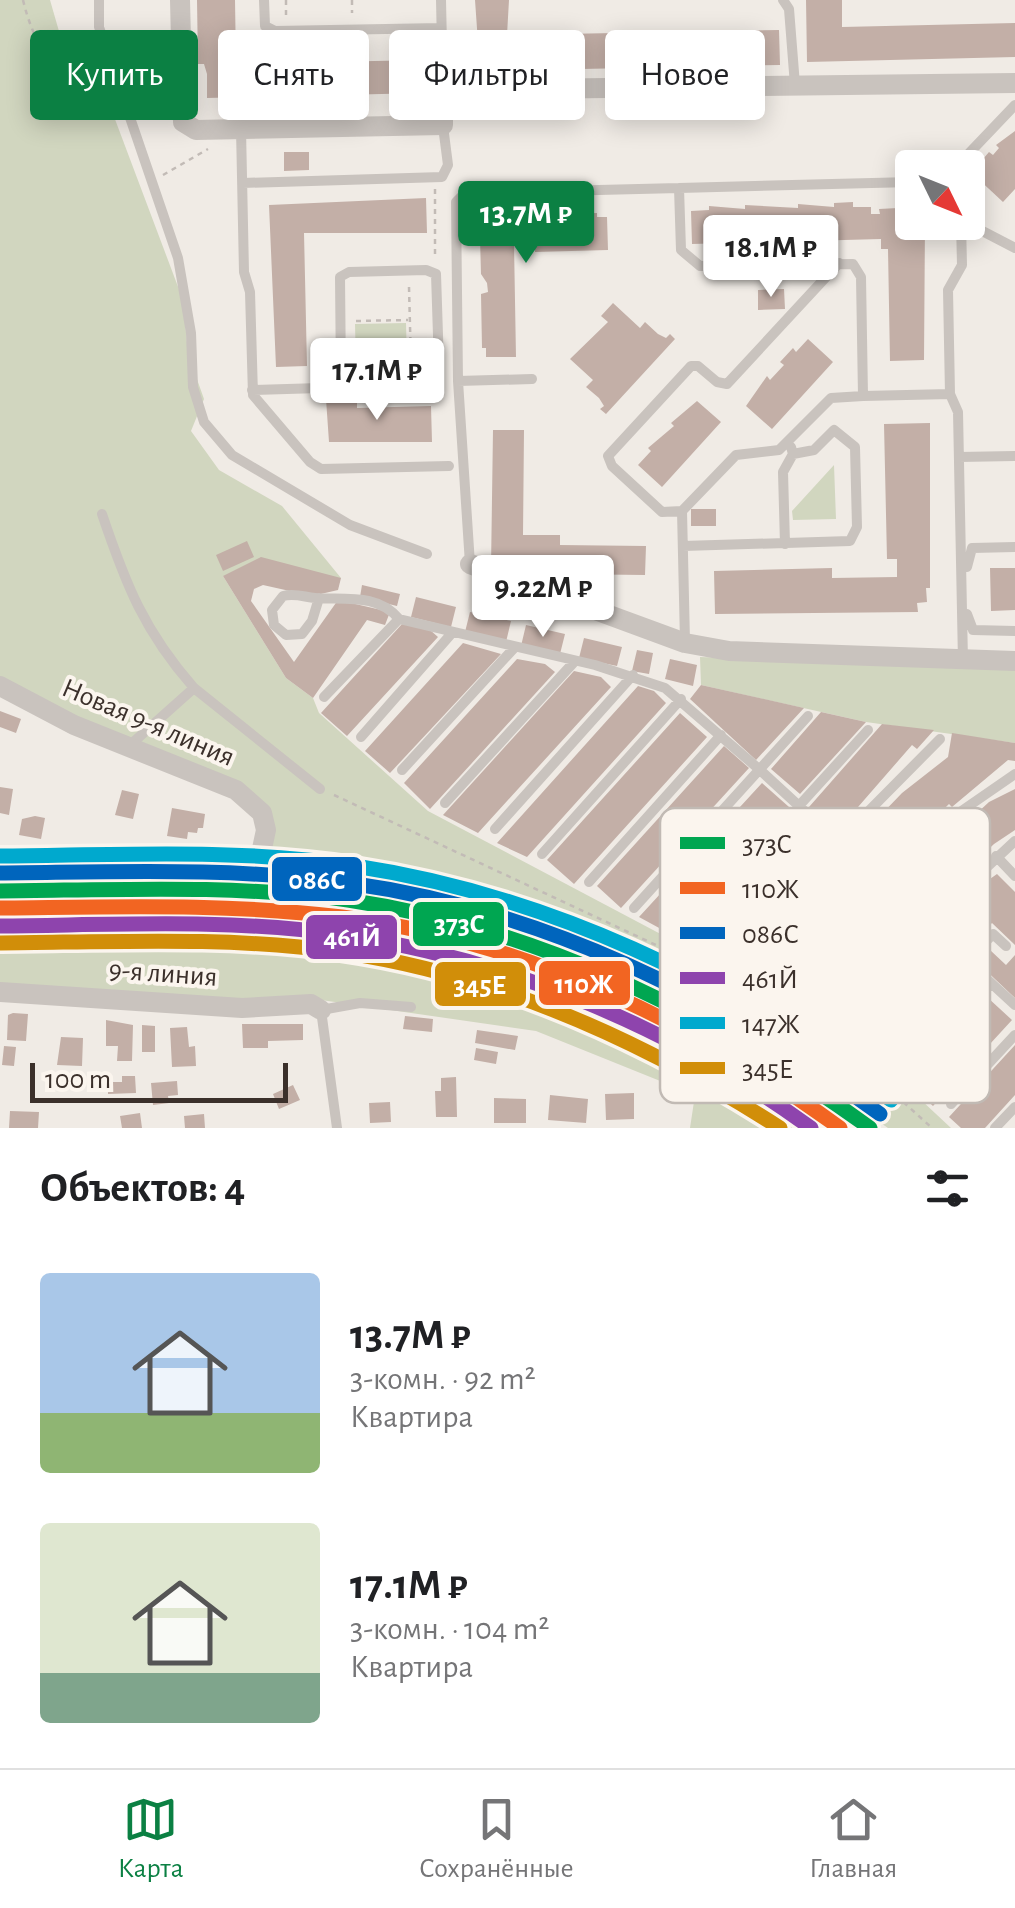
<!DOCTYPE html>
<html lang="ru">
<head>
<meta charset="utf-8">
<style>
  :root { --surface:#fff; --page:#f2f2f2; --text:#202124; --muted:#757577; --line:#e0e0e0; --accent:#0b8043 }
  body { margin:0; font-family:"Alegreya Sans",sans-serif; background:var(--page); color:var(--text); height:100vh; display:flex; flex-direction:column; font-size:38px; white-space:nowrap }
  * { box-sizing:border-box; margin:0 }
  p { font-size:32px; color:var(--muted) }
  .icon { flex:none; width:55px; height:55px; fill:none; stroke:currentColor; stroke-width:2; stroke-linecap:round; stroke-linejoin:round }
  .map { position:relative; height:1128px; overflow:hidden }
  .details { display:flex; flex-direction:column; background:var(--surface); flex:1 }
  .details>* { flex:none }
  .top-card { position:absolute; left:30px; top:30px; width:955px; height:90px; display:flex; gap:20px }
  .needle { width:65px; rotate:133deg }
  .buttons { position:absolute; left:895px; top:150px; display:grid; gap:20px }
  .buttons a { display:grid; place-items:center; width:90px; height:90px; border-radius:10px; background:var(--surface); box-shadow:0 5px 25px #0003; font-size:50px }
  .scale { position:absolute; left:30px; bottom:25px; width:258px; box-sizing:border-box; padding-left:10px; border:5px solid #3b302b; border-top:0; font-size:28px; line-height:35px; white-space:nowrap; color:#3b302b; -webkit-text-stroke:8px #fbf5ee; paint-order:stroke }
  .price { position:absolute; translate:-50% -85px; padding:0 22px; border-radius:10px; background:#fff; color:#222; font-size:32px; line-height:65px; filter:drop-shadow(0 2px 5px #0008) }
  .price::after { content:''; position:absolute; left:50%; top:60px; width:30px; height:22px; margin-left:-15px; background:inherit; clip-path:polygon(0 0,100% 0,50% 100%) }
  .price.active { background:var(--accent); color:#fff }
  ul { padding:0; list-style:none }
  li { display:flex; align-items:center; gap:30px; height:250px; padding:0 40px }
  li span { display:grid; place-items:center; flex:none; width:280px; height:200px; border-radius:10px; color:#555 }
  li>.icon { margin-inline-start:auto }
  span .icon { width:120px; height:120px; fill:#fffc; stroke-width:1 }
  li b { font-size:42px }
  h2 { display:flex; justify-content:space-between; align-items:center; height:120px; padding:0 40px; font-size:42px }
  .pill { padding:0 35px; border-radius:10px; background:var(--surface); box-shadow:0 5px 25px #0003; font-size:35px; line-height:90px }
  .pill.active { background:var(--accent); color:#fff }
  .tab-bar { display:flex; justify-content:space-around; align-items:center; height:140px; border-top:2px solid var(--line); background:var(--surface); font-size:28px; color:var(--muted) }
  .tab-bar a { display:grid; justify-items:center; gap:5px }
  .tab-bar .active { color:var(--accent) }
  .map>svg:first-child { display:block }
</style>
</head>
<body>
<div class="map">
<svg width="1015" height="1128" viewBox="0 0 1015 1128">
  <rect width="100%" height="100%" fill="#f0ebe5"/>
  <path fill="#d1d6bf" d="M0,0h50l25,87 32,11 76,202 5,54 16,45 -13,32 28,39 63,36 59,72 -118,-2 63,102 27,20 6,15 109,98 384,203 93,71 46,43h-63l-145,-99 6,-14 -78,-44 -16,13c-32,-14 -65,-33 -98,-43 -117,-37 -241,-59 -363,-63l69,-9 8,-14 -3,-42 -268,-132z
    M406,323l1,40 -51,1 -1,-40z
    M834,465l2,54 -43,1 -1,-9z
    M700,657l315,12v74l-149,-21 -165,-37z
    M0,912c88,0 178,-5 266,1 125,9 258,43 373,95 71,33 137,77 202,120h-151l5,-33 -159,-64 -215,-31 -85,3 -236,-15z"/>
  <path fill="#c3afa7" d="M197,0h38l1,64 187,-4 1,33 -217,5v-24l-3,-10h-6z
    M475,0h34l-2,35 272,-5 1,35 -300,6z
    M806,0h36v27l173,-4v34l-208,5z
    M1015,131v58l-12,13 -29,-27 6,-6 -3,-3 12,-14 4,3 6,-7 -3,-3z
    M284,152h25v18l-25,1z
    M426,198l1,35h-123l3,133 -31,1 -7,-162z
    M853,202v5h18v7h9l-1,-5 19,-1v6l14,3v5h13l-1,138 -34,1 -2,-112h-7v-10l-189,5 -1,-33 18,-1v-4l36,3v-4l53,3v-4l36,3v-4z
    M597,213v4h10l1,33 -73,2v-9l-21,1 2,113h-30v-9h-4l-1,-54 7,-2 -1,-9 -6,-9 -1,-36 6,-1v-12h12v-5l46,-1v-5z
    M784,289l1,20 -27,1v-20z
    M613,303l27,25 5,-6 13,12 8,4 4,-4 5,5 -69,75 -6,-5 4,-3 -5,-8 -13,-11 7,-7 -23,-21 38,-37 -7,-6z
    M808,339l25,23 -61,67 -26,-23 21,-30 3,4 14,-15 -4,-3 13,-14 3,4z
    M357,398v10l74,-2 1,36h-103l-3,-43z
    M697,401l24,21 -59,65 -24,-22 13,-14 -3,-3 26,-22 -3,-3z
    M930,423v165h-4l1,14 -10,1 1,9 -203,2 -1,-43 118,-3v10l65,-1v-18h-10l-3,-135z
    M493,430h31l-1,105h37v10l86,1 -1,29 -85,-1v-6h-69z
    M691,509h25v17h-25z
    M247,541l7,16 -31,14 -7,-16z
    M261,557l80,21 -3,12 -26,6 -49,-11 -9,4 -3,12 43,61 44,-62 52,12 -5,13 -18,-5 -54,78 -27,-20 -63,-102z
    M990,568h25v42l-24,1z
    M362,585l38,9 -3,12 -37,-9z
    M416,597l40,10 -5,20 -40,-10z
    M470,612l41,9 -5,21 -41,-10z
    M402,624l28,6 8,7 -91,99 -26,-23z
    M526,625l39,9 -5,20 -39,-8z
    M584,638l38,9 -5,19 -38,-8z
    M463,643l38,11 -111,119 -25,-22z
    M637,650l16,3 -4,21 -17,-3z
    M517,659l28,5 10,8 -125,137 -26,-26z
    M670,659l27,6 -4,21 -28,-7z
    M574,671l27,6 10,10 -133,146 -35,-18z
    M701,685l103,23 -48,52 -66,-61z
    M638,686l16,5 12,12 -139,154 -30,-14z
    M0,711l21,8 -5,14 -16,-6z
    M821,712l45,10 -66,72 -29,-25z
    M680,713l27,24 -133,147 -27,-24z
    M882,724l52,6 -17,19 -5,-4 -74,85 -29,-23z
    M952,733l63,10v18l-7,-1 -56,47 -3,-3 -70,68 -28,-26 51,-53 46,-36z
    M724,746l25,22 -128,140 -24,-22z
    M762,783l27,24 -117,128 -33,-18z
    M0,787l13,2 -4,26 -9,-2z
    M1015,789v41l-21,14 -69,66 -26,-25 90,-83z
    M122,790l17,4 -6,25 -18,-4z
    M172,808l33,6 -2,14h-5l-1,5 -9,-1 -1,7 -20,-3z
    M35,816l10,2 -4,21 -22,-4 3,-16z
    M997,874l18,18v53l-23,-22 -29,28 -26,-25 33,-33z
    M990,950l16,15 9,-10v43l-37,-35z
    M987,997l25,23 -79,86 -25,-23z
    M13,1013l15,1 -2,27 -19,-1 1,-25z
    M405,1016l28,3 -1,13 -29,-3z
    M106,1020l27,5 -1,36h-15l1,-15h-12z
    M242,1024h61v16l-35,1v7h-25z
    M142,1025l13,1v26h-13z
    M187,1027l2,20 6,-1 1,20 -24,1 -2,-39z
    M477,1030l41,6 -3,14 -40,-7z
    M61,1037l22,1 -1,28 -25,-1z
    M1015,1045v50l-30,33h-24l-12,-11z
    M4,1046l12,1 -2,19 -12,-1z
    M476,1048l22,4 -2,12 -22,-4z
    M122,1076h13l1,17 -28,1v-12h14z
    M456,1077l1,40h-21l-1,-26h6v-13z
    M177,1081l1,14 -10,1 1,7 -16,2 -2,-22z
    M293,1085l7,15 -21,9 -6,-15z
    M634,1093v26l-28,1 -1,-26z
    M550,1095l38,4 -2,24 -38,-3z
    M494,1098l32,1v24h-32z
    M390,1102l1,20 -21,1 -1,-20z
    M10,1111l29,1 -1,16h-29z
    M140,1113l2,15h-20l-2,-12z
    M204,1114l1,14h-20l-1,-12z"/>
  <g fill="none" stroke-linecap="round" stroke-linejoin="round">
    <path stroke="#c2bbb6" stroke-width="2.5" stroke-dasharray="5 5" stroke-linecap="butt" d="M23,0c9,38 26,65 50,95l28,-11
      M286,0v18
      M352,0v13
      M163,175l45,-26
      M435,189v67
      M409,287l2,77
      M356,321l52,-1
      M334,795l425,198 141,106 32,29
      M278,863l84,13 66,25 19,1 74,24 16,-1 217,100 29,-15"/>
    <path stroke="#c9c3be" stroke-width="10" d="M99,0v27l79,231 13,75 2,54 11,35 28,33 118,70 77,29
      M264,0l1,26 10,5 166,-3
      M441,0l2,90
      M783,0l6,9 6,76
      M241,129l3,143 6,20 3,103 57,67 11,7 128,-3
      M955,168l60,-63
      M912,182l-233,6 2,62 19,16 153,-2 8,13 2,119 87,-2 -2,-104 14,-25 -1,-43
      M243,183l199,-6 6,-12 -5,-39
      M965,222l50,26
      M532,379l-74,2 -2,-179 8,-8 10,-1 205,-5
      M458,381l12,183
      M252,390l68,-2 21,-8 93,-4 5,-10 -3,-92 -10,-4 -77,2 -9,5 1,103
      M950,394l8,18 5,249
      M959,457l56,-1
      M682,511l-20,1 -50,-46 -4,-10 83,-90h7l19,16 10,2 112,-121
      M102,514c24,71 42,117 92,174
      M785,544l-2,-72 10,-18 -2,-7
      M683,546l167,-5 7,-14 -2,-80 -21,-17 -20,20 -21,4
      M967,567l5,-19 43,-1
      M319,598l-7,23 -10,13 -16,1 -12,-10 -2,-15 11,-14c12,-3 21,1 32,2 29,2 63,-5 84,21l196,46 70,23 95,82 255,235
      M967,614l6,16 42,1
      M685,642l-3,-131 54,-56 43,-5 52,-52 32,-2
      M324,697l75,-78
      M361,737l91,-104
      M129,746l65,-58 126,101
      M402,770l113,-123
      M445,803l130,-142
      M495,829l138,-154
      M542,854l139,-155
      M996,856l19,20
      M589,882l132,-147
      M634,908l174,-192
      M695,920l173,-190
      M926,924l89,-83
      M746,945l93,-104 101,-102
      M966,962l27,-28 13,12
      M790,973l85,-96h14l45,-47 81,-56
      M826,1009l88,-97
      M868,1037l83,-89
      M909,1071l81,-87
      M951,1104l64,-69
      M337,1128l-16,-118 39,-7 51,4
      M995,1128l20,-21"/>
    <path stroke="#c9c3be" stroke-width="20" d="M180,0l3,122 13,8 247,-5v-35l572,-7
      M470,564l215,79 44,8 286,10
      M0,686l74,39 162,65 26,23 4,17 -6,28 -25,11 -235,4
      M0,992l242,16 69,-4 10,6"/>
    <path stroke="#b1aca8" stroke-width="5" stroke-dasharray="2.5 8" stroke-linecap="butt" d="M0,942c116,3 235,-1 350,15 154,22 324,89 454,171"/>
    <g stroke="#fbf5ee" stroke-width="22">
      <path id="rail-1" d="M0,891c115,-1 233,-7 348,9 192,28 366,115 522,228"/>
    </g>
    <g stroke="#fbf5ee" stroke-width="22">
      <path id="rail-2" d="M0,908c114,-1 229,-5 342,9 180,23 353,105 498,211"/>
    </g>
    <g stroke="#fbf5ee" stroke-width="22">
      <path id="rail-3" d="M0,873c116,-1 234,-6 349,10 196,27 374,116 531,231"/>
    </g>
    <g stroke="#fbf5ee" stroke-width="22">
      <path id="rail-4" d="M0,926c114,-1 230,-8 343,9 167,24 332,94 468,193"/>
    </g>
    <g stroke="#fbf5ee" stroke-width="22">
      <path id="rail-5" d="M0,856c118,-1 238,-8 355,10 198,30 375,117 536,234"/>
    </g>
    <g stroke="#fbf5ee" stroke-width="22">
      <path id="rail-6" d="M1,943c112,-1 228,-7 340,9 159,23 305,90 439,176"/>
    </g>
    <use href="#rail-1" stroke="#00a651" stroke-width="15"/>
    <use href="#rail-2" stroke="#f26522" stroke-width="15"/>
    <use href="#rail-3" stroke="#0065bd" stroke-width="15"/>
    <use href="#rail-4" stroke="#8e44ad" stroke-width="15"/>
    <use href="#rail-5" stroke="#00a9ce" stroke-width="15"/>
    <use href="#rail-6" stroke="#d18e09" stroke-width="15"/>
  </g>
  <g text-anchor="middle" dominant-baseline="central" stroke-width="8" stroke-linejoin="round" paint-order="stroke">
    <g font-size="28" fill="#3b302b" stroke="#fbf5ee">
      <text transform="translate(148 723) rotate(23)">Новая 9-я линия</text>
      <text transform="translate(163 974) rotate(4)">9-я линия</text>
    </g>
  </g>
  <rect x="660" y="808" width="330" height="295" rx="15" fill="#fbf5ee" stroke="#c1bab4" stroke-width="2.5"/>
  <rect x="680" y="837" width="45" height="12" fill="#00a651"/>
  <rect x="680" y="882" width="45" height="12" fill="#f26522"/>
  <rect x="680" y="927" width="45" height="12" fill="#0065bd"/>
  <rect x="680" y="972" width="45" height="12" fill="#8e44ad"/>
  <rect x="680" y="1017" width="45" height="12" fill="#00a9ce"/>
  <rect x="680" y="1062" width="45" height="12" fill="#d18e09"/>
  <g font-size="28" fill="#3b302b">
    <text x="742" y="853">373C</text>
    <text x="742" y="898">110Ж</text>
    <text x="742" y="943">086С</text>
    <text x="742" y="988">461Й</text>
    <text x="742" y="1033">147Ж</text>
    <text x="742" y="1078">345Е</text>
  </g>
  <g stroke="#fbf5ee" stroke-width="4">
    <rect x="270" y="855" width="94" height="48" rx="10" fill="#0065bd"/>
    <rect x="411" y="900" width="95" height="48" rx="10" fill="#00a651"/>
    <rect x="304" y="913" width="95" height="48" rx="10" fill="#8e44ad"/>
    <rect x="537" y="959" width="95" height="48" rx="10" fill="#f26522"/>
    <rect x="433" y="960" width="95" height="48" rx="10" fill="#d18e09"/>
  </g>
  <g font-size="28" text-anchor="middle" font-weight="bold" fill="#fff">
    <text x="317" y="889">086С</text>
    <text x="459" y="933">373C</text>
    <text x="352" y="946">461Й</text>
    <text x="584" y="993">110Ж</text>
    <text x="480" y="994">345Е</text>
  </g>
</svg>
<div class="buttons">
<a><svg class="needle" viewBox="-14 -14 28 28"><path d="M0-13l5 13h-10z" fill="#e53935"/><path d="M0 13l5-13h-10z" fill="#757577"/></svg></a>
</div>
<div class="scale">100 m</div>
<b class="price active" style="left:526px;top:266px">13.7M ₽</b>
<b class="price" style="left:771px;top:300px">18.1M ₽</b>
<b class="price" style="left:377px;top:423px">17.1M ₽</b>
<b class="price" style="left:543px;top:640px">9.22M ₽</b>
<div class="top-card">
<a class="pill active">Купить</a>
<a class="pill">Снять</a>
<a class="pill">Фильтры</a>
<a class="pill">Новое</a>
</div>
</div>
<section class="details">
<h2>Объектов: 4<svg class="icon" aria-label="filters" viewBox="0 0 24 24"><path d="M4 7h16M4 17h16"/><circle cx="9" cy="7" r="2"/><circle cx="15" cy="17" r="2"/></svg></h2>
<ul>
<li><span style="background:linear-gradient(#a9c7e8 70%,#8fb573 0)"><svg class="icon" aria-label="home" viewBox="0 0 24 24"><path d="M3 11l9-7 9 7M6 9v11h12V9"/></svg></span><div><b>13.7M ₽</b><p>3-комн. · 92 m²</p><p>Квартира</p></div></li>
<li><span style="background:linear-gradient(#dfe7d0 75%,#7fa58c 0)"><svg class="icon" aria-label="home" viewBox="0 0 24 24"><path d="M3 11l9-7 9 7M6 9v11h12V9"/></svg></span><div><b>17.1M ₽</b><p>3-комн. · 104 m²</p><p>Квартира</p></div></li>
</ul>
</section>
<nav class="tab-bar">
<a class="active"><svg class="icon" aria-label="map" viewBox="0 0 24 24"><path d="M3 6l6-2 6 2 6-2v14l-6 2-6-2-6 2zM9 4v14M15 6v14"/></svg>Карта</a>
<a><svg class="icon" aria-label="saved" viewBox="0 0 24 24"><path d="M7 4h10v16l-5-4-5 4z"/></svg>Сохранённые</a>
<a><svg class="icon" aria-label="home" viewBox="0 0 24 24"><path d="M3 11l9-7 9 7M6 9v11h12V9"/></svg>Главная</a>
</nav>
</body>
</html>
